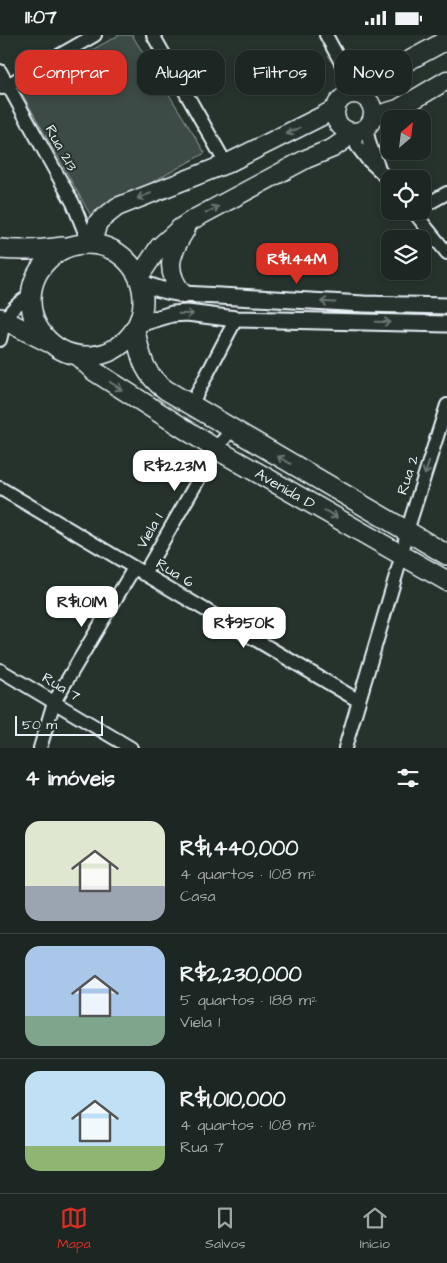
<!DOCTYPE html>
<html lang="pt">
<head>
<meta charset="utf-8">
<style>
  :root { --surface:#1c2622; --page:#252e2a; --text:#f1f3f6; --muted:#a0a5a5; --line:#3a4340; --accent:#d93025 }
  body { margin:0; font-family:"Architects Daughter",sans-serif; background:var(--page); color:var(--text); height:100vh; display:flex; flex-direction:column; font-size:19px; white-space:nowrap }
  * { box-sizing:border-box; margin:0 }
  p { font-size:16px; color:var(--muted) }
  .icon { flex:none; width:28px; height:28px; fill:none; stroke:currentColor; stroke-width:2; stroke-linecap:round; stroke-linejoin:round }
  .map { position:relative; height:713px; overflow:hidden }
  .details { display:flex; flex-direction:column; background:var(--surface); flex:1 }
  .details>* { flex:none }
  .guide { position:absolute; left:15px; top:15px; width:418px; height:45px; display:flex; gap:10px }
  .needle { width:32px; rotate:28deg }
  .buttons { position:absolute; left:381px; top:75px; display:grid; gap:10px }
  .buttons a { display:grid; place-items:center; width:50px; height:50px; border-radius:10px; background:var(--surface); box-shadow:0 2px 8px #0003,0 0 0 1px var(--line); font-size:25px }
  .scale { position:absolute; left:15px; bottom:12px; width:88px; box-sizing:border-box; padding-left:5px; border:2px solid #e8f1f8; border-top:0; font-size:14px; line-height:18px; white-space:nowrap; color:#e8f1f8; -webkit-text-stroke:4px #26332d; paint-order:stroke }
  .price { position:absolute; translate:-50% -42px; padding:0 11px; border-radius:10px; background:#fff; color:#222; font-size:16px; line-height:32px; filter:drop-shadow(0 1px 2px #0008) }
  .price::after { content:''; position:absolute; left:50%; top:30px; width:15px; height:11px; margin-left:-8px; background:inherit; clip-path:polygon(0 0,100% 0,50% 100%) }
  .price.current { background:var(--accent); color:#fff }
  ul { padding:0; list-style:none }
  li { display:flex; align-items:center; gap:15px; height:125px; padding:0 25px }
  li+li { border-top:1px solid var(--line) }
  li span { display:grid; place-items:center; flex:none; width:140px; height:100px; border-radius:15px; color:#555 }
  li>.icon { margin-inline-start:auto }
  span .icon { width:60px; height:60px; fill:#fffc; stroke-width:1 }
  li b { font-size:21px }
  h2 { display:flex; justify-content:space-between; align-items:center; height:60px; padding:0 25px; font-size:21px }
  .tag { padding:0 18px; border-radius:15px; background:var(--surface); box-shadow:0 2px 8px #0003,0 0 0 1px var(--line); font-size:18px; line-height:45px }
  .tag.current { background:var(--accent); color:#fff }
  .status { display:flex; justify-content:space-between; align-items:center; height:35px; padding:0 25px; background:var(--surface); direction:ltr }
  .status svg { height:14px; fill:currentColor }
  .tabs { display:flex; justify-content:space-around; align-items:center; height:70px; border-top:1px solid var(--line); background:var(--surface); font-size:14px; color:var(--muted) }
  .tabs a { display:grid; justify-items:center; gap:2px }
  .tabs .current { color:var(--accent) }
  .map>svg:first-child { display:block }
</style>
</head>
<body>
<div class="status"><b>11:07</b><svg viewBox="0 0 49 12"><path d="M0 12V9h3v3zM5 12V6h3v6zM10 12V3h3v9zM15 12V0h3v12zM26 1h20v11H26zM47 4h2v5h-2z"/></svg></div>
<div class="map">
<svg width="447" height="713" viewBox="0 0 447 713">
  <rect width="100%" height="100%" fill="#26332d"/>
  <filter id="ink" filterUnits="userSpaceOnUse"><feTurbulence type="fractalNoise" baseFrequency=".02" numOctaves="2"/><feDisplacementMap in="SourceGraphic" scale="10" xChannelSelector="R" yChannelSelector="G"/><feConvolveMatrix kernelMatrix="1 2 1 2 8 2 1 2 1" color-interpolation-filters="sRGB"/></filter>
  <g filter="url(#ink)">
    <path fill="#3e4b47" stroke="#939ea0" d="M119,0h13l33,53 40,65 -114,63 -71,-126z"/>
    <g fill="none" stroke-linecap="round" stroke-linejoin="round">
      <g stroke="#e8f1f8" stroke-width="16">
        <path id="minor" d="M153,0l73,129
          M326,0l26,48 2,10
          M0,36l73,132 16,40
          M2,53l93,-53
          M366,94l4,16 8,21
          M353,97l4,14 10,13 13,12 10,12
          M422,172l25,-14
          M413,176l34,42
          M0,305c2,-6 2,-13 5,-19 5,-12 15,-19 25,-26
          M191,370l45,-86
          M0,453l359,213
          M144,539l72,-125 16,-20
          M0,635l131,78
          M40,713l14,-46 80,-134
          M345,713l57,-193 5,-24 40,-126"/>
      </g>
      <g stroke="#e8f1f8" stroke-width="19">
        <path id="tertiary" d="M141,247c14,7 27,10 42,12l181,10 83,2
          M139,289l33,-10 15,-1 49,6 211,5"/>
      </g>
      <g stroke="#e8f1f8" stroke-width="21">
        <path id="secondary" d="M335 78a19 19 0 1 1 38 0a19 19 0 1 1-38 0Z
          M359,59l12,-13 76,-41
          M374,81l24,-7 49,-29
          M92,208l6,-21 19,-15 109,-43 96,-48 14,-8
          M139,242l20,-30 20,-18 13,-9 114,-61 27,-11 10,-7 6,-9
          M183,259c-20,-25 -12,-41 3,-65"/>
      </g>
      <g stroke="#e8f1f8" stroke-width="22">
        <path id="primary" d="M31 265a56 56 0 1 1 112 0a56 56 0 1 1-112 0Z
          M0,214c21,2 42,1 63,-2
          M0,283l48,24
          M135,296c6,26 8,43 31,59l241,141 40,24
          M78,321l16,15 122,78 231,132"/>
      </g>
      <use href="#minor" stroke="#26332d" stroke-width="12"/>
      <use href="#tertiary" stroke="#26332d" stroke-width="15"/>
      <use href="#secondary" stroke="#26332d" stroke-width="18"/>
      <use href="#primary" stroke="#26332d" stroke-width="19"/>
    </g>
    <defs><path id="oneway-shaft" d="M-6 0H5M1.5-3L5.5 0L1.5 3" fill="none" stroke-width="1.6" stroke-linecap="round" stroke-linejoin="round" transform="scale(1.25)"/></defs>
    <g stroke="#6a7674">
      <use href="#oneway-shaft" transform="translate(293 96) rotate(154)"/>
      <use href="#oneway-shaft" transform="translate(144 161) rotate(158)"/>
      <use href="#oneway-shaft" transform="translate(212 175) rotate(-28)"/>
      <use href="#oneway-shaft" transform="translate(328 267) rotate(-177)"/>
      <use href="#oneway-shaft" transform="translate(186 279) rotate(1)"/>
      <use href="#oneway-shaft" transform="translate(383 287) rotate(1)"/>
      <use href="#oneway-shaft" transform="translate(116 351) rotate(33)"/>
      <use href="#oneway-shaft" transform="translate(284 425) rotate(-150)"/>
      <use href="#oneway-shaft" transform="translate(427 433) rotate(108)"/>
      <use href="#oneway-shaft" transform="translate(331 479) rotate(30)"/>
    </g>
  </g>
  <g text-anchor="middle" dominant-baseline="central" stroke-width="4" stroke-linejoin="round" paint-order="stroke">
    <g font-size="15" fill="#e8f1f8" stroke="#26332d">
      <text transform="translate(61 113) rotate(61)">Rua 213</text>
      <text transform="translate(408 440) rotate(-72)">Rua 2</text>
      <text transform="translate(285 454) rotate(30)">Avenida D</text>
      <text transform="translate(150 496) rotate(-60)">Viela 1</text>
      <text transform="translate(175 538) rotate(31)">Rua 6</text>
      <text transform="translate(61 652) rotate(31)">Rua 7</text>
    </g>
  </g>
</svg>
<div class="buttons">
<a><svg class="needle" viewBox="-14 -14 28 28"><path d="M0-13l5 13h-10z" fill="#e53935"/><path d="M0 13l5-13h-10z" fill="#a0a5a5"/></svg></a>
<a><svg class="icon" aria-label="locate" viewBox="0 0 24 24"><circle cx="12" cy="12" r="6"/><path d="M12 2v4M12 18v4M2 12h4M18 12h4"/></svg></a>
<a><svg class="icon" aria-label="layers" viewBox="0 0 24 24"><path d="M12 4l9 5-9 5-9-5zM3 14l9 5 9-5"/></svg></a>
</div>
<div class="scale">50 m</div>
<b class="price current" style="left:297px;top:250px">R$1.44M</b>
<b class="price" style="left:175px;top:457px">R$2.23M</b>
<b class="price" style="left:82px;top:593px">R$1.01M</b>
<b class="price" style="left:244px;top:614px">R$950K</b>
<div class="guide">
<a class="tag current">Comprar</a>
<a class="tag">Alugar</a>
<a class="tag">Filtros</a>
<a class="tag">Novo</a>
</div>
</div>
<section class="details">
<h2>4 imóveis<svg class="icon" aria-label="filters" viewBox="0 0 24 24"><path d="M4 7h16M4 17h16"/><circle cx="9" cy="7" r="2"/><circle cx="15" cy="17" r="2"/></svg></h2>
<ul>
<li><span style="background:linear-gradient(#dfe7d0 65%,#9aa5b1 0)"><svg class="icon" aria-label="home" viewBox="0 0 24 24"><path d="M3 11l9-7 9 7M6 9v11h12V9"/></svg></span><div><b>R$1,440,000</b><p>4 quartos · 108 m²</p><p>Casa</p></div></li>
<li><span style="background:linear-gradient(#a9c7e8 70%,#7fa58c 0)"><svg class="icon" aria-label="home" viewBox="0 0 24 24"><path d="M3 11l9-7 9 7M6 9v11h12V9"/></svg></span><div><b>R$2,230,000</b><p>5 quartos · 188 m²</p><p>Viela 1</p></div></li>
<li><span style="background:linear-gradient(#bfe0f5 75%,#8fb573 0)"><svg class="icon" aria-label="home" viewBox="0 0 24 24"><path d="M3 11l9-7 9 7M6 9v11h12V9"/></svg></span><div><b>R$1,010,000</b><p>4 quartos · 108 m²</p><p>Rua 7</p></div></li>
</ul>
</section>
<nav class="tabs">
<a class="current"><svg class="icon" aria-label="map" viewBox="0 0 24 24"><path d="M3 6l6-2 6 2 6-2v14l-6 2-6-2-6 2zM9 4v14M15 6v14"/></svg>Mapa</a>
<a><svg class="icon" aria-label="saved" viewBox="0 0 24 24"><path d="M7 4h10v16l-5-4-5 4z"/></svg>Salvos</a>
<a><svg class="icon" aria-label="home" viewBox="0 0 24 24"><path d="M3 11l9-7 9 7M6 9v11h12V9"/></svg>Início</a>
</nav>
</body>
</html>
